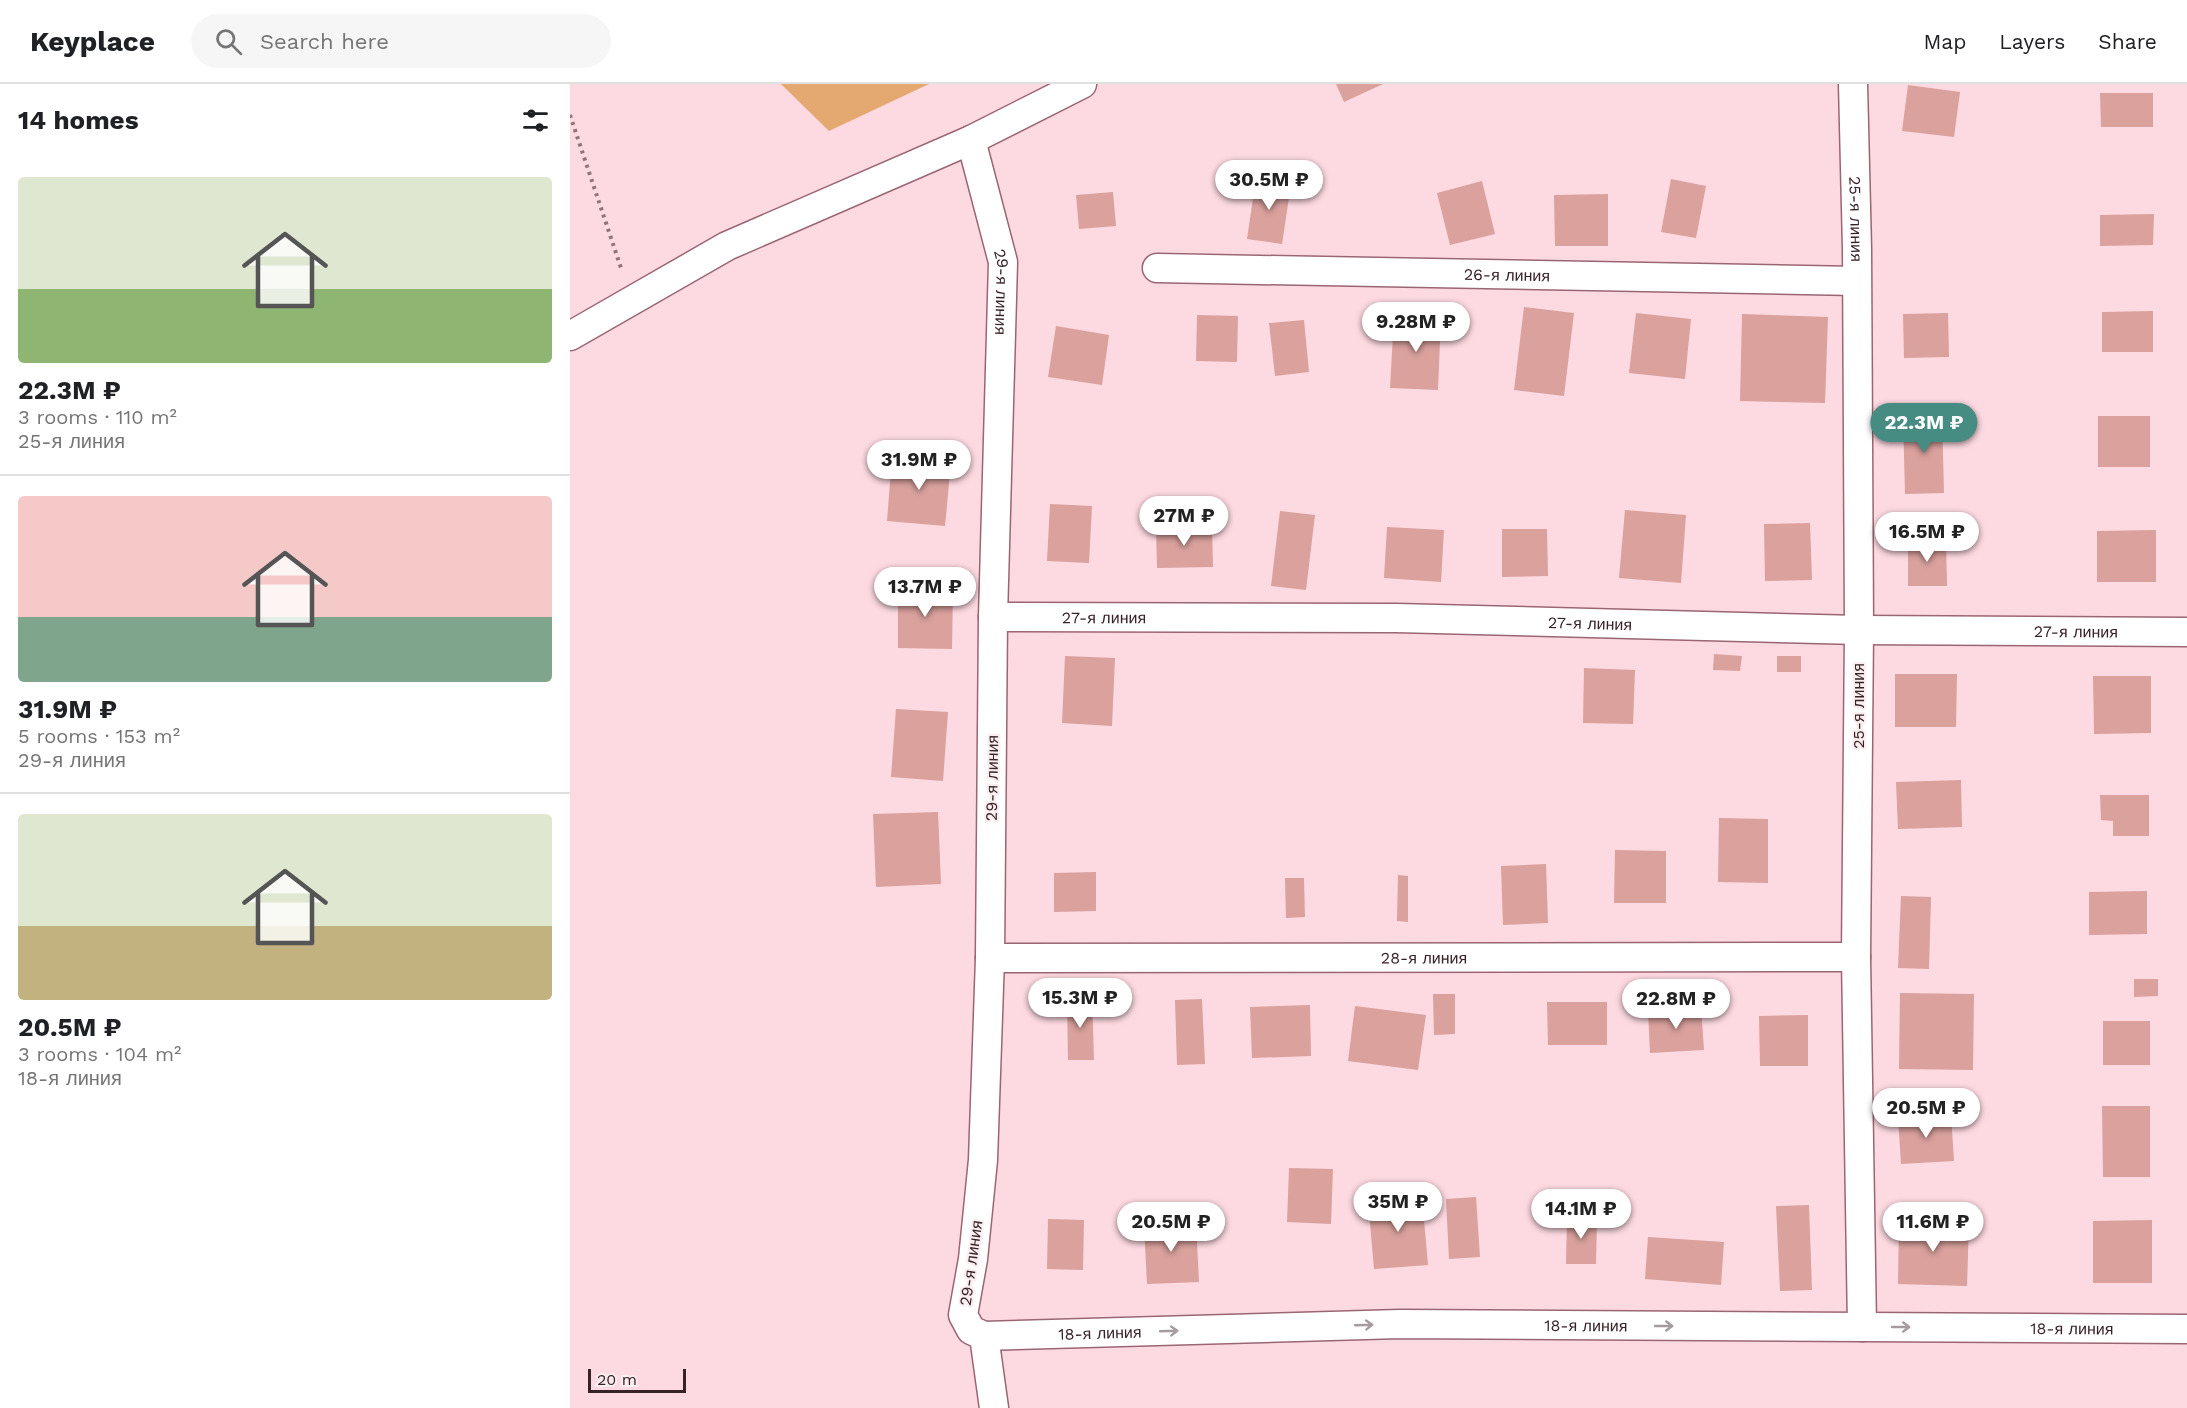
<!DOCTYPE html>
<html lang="en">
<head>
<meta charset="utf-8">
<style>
  :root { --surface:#fff; --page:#f6f6f6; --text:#202124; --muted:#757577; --line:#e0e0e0; --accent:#478c82 }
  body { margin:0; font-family:"Work Sans",sans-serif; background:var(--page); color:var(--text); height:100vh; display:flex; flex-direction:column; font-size:22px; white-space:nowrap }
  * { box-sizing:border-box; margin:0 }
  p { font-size:20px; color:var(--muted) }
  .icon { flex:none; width:33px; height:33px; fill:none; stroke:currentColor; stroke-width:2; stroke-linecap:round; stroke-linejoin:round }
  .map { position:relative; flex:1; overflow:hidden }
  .sheet { display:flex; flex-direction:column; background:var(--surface); width:570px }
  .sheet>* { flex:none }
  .scale { position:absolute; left:18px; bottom:15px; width:98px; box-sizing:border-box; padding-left:6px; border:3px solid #372227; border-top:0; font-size:16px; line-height:21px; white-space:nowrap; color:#372227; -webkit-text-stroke:4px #faeef0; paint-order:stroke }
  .price { position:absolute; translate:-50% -51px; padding:0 14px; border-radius:21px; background:#fff; color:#222; font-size:20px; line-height:39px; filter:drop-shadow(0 2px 3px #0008) }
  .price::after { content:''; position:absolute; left:50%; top:36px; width:18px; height:14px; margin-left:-9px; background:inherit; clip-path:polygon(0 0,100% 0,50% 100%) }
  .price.current { background:var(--accent); color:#fff }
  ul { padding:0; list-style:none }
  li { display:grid; align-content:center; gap:12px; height:318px; padding:0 18px }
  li+li { border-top:2px solid var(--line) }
  li span { display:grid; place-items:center; height:186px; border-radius:6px; color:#555 }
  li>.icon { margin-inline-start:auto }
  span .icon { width:108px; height:108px; fill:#fffc; stroke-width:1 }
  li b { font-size:26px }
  h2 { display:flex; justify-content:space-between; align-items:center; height:72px; padding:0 18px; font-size:26px }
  header { display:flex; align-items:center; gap:36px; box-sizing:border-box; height:84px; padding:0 30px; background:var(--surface); border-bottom:2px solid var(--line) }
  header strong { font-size:28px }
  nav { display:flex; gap:33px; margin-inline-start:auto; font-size:21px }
  .search { width:420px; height:54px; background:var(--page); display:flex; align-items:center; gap:15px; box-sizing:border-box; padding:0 21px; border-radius:33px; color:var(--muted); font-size:22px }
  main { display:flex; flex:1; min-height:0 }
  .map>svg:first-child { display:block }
</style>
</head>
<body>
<header>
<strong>Keyplace</strong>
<div class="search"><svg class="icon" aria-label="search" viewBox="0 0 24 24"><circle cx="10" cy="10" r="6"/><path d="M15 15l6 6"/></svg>Search here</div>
<nav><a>Map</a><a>Layers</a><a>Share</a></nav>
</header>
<main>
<section class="sheet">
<h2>14 homes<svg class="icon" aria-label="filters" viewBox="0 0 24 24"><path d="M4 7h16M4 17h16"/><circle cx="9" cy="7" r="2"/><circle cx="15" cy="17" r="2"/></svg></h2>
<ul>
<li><span style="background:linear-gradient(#dfe7d0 60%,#8fb573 0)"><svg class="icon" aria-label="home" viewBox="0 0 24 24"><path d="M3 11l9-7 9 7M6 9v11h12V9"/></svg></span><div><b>22.3M ₽</b><p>3 rooms · 110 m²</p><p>25-я линия</p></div></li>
<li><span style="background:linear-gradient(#f6c9c9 65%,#7fa58c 0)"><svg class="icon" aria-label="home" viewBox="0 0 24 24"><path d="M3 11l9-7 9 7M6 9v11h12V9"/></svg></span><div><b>31.9M ₽</b><p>5 rooms · 153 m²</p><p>29-я линия</p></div></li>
<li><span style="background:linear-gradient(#dfe7d0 60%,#c2b280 0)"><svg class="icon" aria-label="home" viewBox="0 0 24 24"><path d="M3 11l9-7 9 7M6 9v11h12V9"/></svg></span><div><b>20.5M ₽</b><p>3 rooms · 104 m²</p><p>18-я линия</p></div></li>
</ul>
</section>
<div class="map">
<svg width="1617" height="1324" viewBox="0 0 1617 1324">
  <rect width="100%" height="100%" fill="#fdd9e1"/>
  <path fill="#e4a871" d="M211,0h148l-100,47z"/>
  <path fill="#daa19d" d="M766,0h47l-39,18z
    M1338,1l52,7 -6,45 -52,-6z
    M1530,9h53v34h-52z
    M686,94l35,6 -9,60 -35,-5z
    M1101,95l35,7 -10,52 -35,-6z
    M912,97l13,53 -45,11 -13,-52z
    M543,108l3,34 -37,3 -3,-34z
    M1038,110v52h-53l-1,-51z
    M1584,130l-1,31 -53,1v-31z
    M954,223l50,6 -10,83 -50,-6z
    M1583,227v41h-51v-40z
    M1066,229l55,6 -6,60 -56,-6z
    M1378,229l1,44 -45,1 -1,-44z
    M1172,230l86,3 -3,86 -85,-2z
    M627,231l41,1 -1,46 -41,-1z
    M824,232l47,2 -3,72 -48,-2z
    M734,236l5,52 -34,4 -6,-53z
    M486,242l53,9 -7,50 -54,-8z
    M1372,331l2,78 -39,1 -2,-78z
    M1528,332h52v51h-52z
    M322,373l59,5 -6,64 -58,-5z
    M480,420l42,2 -3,57 -42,-2z
    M1055,426l61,5 -5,68 -62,-5z
    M710,427l35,4 -9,75 -35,-4z
    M1240,439l2,57 -47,1 -1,-57z
    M642,441l1,42 -56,1 -1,-42z
    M817,443l57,3 -3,52 -57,-4z
    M932,445h45l1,47 -46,1z
    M1586,446v52h-59v-51z
    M1338,455h38l1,47h-39z
    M328,504l55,1 -1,60 -54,-1z
    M1144,570l28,2 -2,15 -27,-1z
    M495,572l50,2 -3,68 -50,-3z
    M1207,572h24v16h-24z
    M1014,584l51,2 -2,54 -50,-1z
    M1325,590h62l-1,53h-61z
    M1523,592h58v57l-57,1z
    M326,625l52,3 -5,69 -52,-4z
    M1391,696l1,47 -64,2 -2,-47z
    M1530,711h49v41h-36v-15l-12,-1z
    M368,728l3,72 -65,3 -3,-73z
    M1149,734l49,1v64l-50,-1z
    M1045,766l51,1v52h-52z
    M976,780l2,59 -45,2 -2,-59z
    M526,788v39l-42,1v-39z
    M828,791l10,1v46l-11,-1z
    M715,794h19l1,39 -19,1z
    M1577,807v43l-58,1v-43z
    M1331,812l30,1 -2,72 -31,-1z
    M1564,895h24v17l-24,1z
    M1330,909l74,1 -1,76 -74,-1z
    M863,910h22v40l-21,1z
    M497,913h25l2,63h-26z
    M632,915l3,65 -28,1 -2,-65z
    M977,918h60v43h-59z
    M740,921l1,51 -59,2 -2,-51z
    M785,922l71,9 -8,55 -70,-9z
    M1131,923l3,43 -54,3 -2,-43z
    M1238,931v51h-48l-1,-50z
    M1533,937h47v44h-47z
    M1532,1022h48v71h-47z
    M1381,1030l3,47 -53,3 -3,-47z
    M719,1084l44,1 -2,55 -44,-2z
    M852,1113l6,68 -54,4 -6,-68z
    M906,1113l4,60 -31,2 -3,-60z
    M1239,1121l3,85 -32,1 -4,-85z
    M997,1132l30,1 -1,47h-30z
    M478,1135l36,1 -1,50 -36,-1z
    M1329,1136l70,2 -2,64 -69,-2z
    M1582,1136v63h-59v-62z
    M626,1138l3,60 -52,2 -3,-60z
    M1078,1153l76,5 -3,43 -76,-6z"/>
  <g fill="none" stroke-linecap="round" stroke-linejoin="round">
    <g stroke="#9a6673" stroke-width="31">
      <g id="street">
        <path id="s1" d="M1283,0l4,165 2,381 -3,327 6,370"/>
        <path id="s2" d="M401,56l32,122 -10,355 -3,341 -7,202 -10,99 -10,56 8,15 13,6 10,72"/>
        <path id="s3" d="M587,184l699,13"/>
        <path d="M0,252l157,-90 244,-106 111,-56"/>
        <path id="s4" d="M423,533l403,1 463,12 328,2"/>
        <path id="s5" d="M420,874l866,-1"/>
        <path id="s6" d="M414,1252l416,-12 787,5"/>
      </g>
    </g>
    <path stroke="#90747b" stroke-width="4" stroke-dasharray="3 4.5" stroke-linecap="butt" d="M0,31l52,156"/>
    <use href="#street" stroke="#fff" stroke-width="28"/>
  </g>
  <defs><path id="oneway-shaft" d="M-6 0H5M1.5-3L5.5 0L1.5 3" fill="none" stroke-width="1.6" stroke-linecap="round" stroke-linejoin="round" transform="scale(1.5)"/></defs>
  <g stroke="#a59c9e">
    <use href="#oneway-shaft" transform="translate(794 1241) rotate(-2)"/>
    <use href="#oneway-shaft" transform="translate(1094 1242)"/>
    <use href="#oneway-shaft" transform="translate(1331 1243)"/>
    <use href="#oneway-shaft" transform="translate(599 1247) rotate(-2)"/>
  </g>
  <g text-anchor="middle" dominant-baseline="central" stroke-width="4.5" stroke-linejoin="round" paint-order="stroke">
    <g font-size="16" fill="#372227" stroke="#faeef0">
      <text stroke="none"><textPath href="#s1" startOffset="135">25-я линия</textPath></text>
      <text stroke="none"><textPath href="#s3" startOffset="350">26-я линия</textPath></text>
      <text stroke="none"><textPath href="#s2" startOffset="156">29-я линия</textPath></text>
      <text stroke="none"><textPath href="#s4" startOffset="111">27-я линия</textPath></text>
      <text stroke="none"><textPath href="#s4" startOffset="597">27-я линия</textPath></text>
      <text stroke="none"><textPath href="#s4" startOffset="1083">27-я линия</textPath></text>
      <text transform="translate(1288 622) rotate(-90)">25-я линия</text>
      <text transform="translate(422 694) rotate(-89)">29-я линия</text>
      <text stroke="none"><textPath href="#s5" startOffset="434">28-я линия</textPath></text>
      <text transform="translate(401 1179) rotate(-82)">29-я линия</text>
      <text stroke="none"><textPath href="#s6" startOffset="602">18-я линия</textPath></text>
      <text stroke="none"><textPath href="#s6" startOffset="1088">18-я линия</textPath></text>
      <text stroke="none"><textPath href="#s6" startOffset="116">18-я линия</textPath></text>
    </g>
  </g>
</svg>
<div class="scale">20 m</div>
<b class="price" style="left:699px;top:127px">30.5M ₽</b>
<b class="price" style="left:846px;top:269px">9.28M ₽</b>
<b class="price current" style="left:1354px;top:370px">22.3M ₽</b>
<b class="price" style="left:349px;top:407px">31.9M ₽</b>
<b class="price" style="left:614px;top:463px">27M ₽</b>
<b class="price" style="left:1357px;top:479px">16.5M ₽</b>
<b class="price" style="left:355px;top:534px">13.7M ₽</b>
<b class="price" style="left:510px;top:945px">15.3M ₽</b>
<b class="price" style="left:1106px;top:946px">22.8M ₽</b>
<b class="price" style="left:1356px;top:1055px">20.5M ₽</b>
<b class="price" style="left:828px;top:1149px">35M ₽</b>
<b class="price" style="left:1011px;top:1156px">14.1M ₽</b>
<b class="price" style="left:601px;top:1169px">20.5M ₽</b>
<b class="price" style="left:1363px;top:1169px">11.6M ₽</b>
</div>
</main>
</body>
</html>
